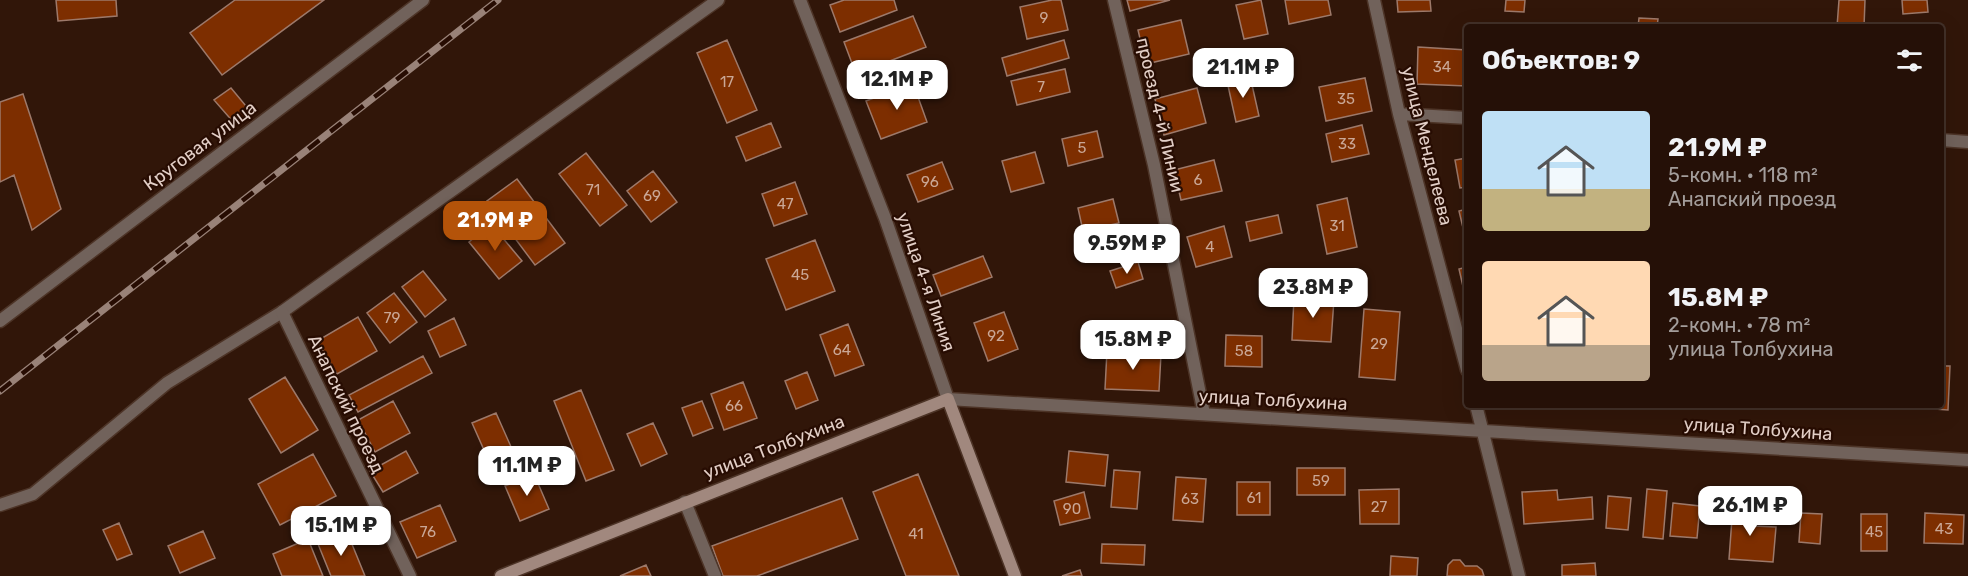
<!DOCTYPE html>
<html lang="ru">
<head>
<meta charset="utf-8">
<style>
  :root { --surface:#251007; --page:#311e15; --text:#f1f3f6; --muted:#a39d9b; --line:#423028; --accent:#b45309 }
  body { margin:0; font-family:Rubik,sans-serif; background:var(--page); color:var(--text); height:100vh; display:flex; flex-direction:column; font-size:22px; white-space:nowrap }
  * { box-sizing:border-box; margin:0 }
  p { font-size:20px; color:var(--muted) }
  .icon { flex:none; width:33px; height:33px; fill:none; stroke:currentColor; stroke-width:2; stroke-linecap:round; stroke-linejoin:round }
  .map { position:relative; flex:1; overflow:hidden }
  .side { position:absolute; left:1464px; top:24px; width:480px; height:384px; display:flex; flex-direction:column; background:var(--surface); border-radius:6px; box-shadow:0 6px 24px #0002,0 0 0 2px var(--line) }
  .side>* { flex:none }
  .price { position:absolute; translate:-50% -51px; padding:0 14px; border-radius:12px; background:#fff; color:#222; font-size:20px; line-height:39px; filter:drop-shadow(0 2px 3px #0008) }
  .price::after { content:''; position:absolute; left:50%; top:36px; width:18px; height:14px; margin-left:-9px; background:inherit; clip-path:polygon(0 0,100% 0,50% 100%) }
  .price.active { background:var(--accent); color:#fff }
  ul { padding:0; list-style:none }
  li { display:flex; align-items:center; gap:18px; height:150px; padding:0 18px }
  li span { display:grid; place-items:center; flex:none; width:168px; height:120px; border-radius:6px; color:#555 }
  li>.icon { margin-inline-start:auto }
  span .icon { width:72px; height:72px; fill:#fffc; stroke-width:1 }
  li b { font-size:26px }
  h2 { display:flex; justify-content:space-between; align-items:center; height:72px; padding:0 18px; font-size:26px }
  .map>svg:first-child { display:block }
</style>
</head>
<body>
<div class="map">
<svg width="1968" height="576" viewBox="0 0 1968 576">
  <rect width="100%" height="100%" fill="#311609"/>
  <path fill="#7d2e00" stroke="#9d796a" stroke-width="1.5" d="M56,0h60l1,16 -59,5z
    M235,0h89l-102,75 -32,-42z
    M844,0h50l3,10 -57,22 -10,-27z
    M1052,0h9l7,30 -41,9 -7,-32z
    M1127,0h43l-40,11z
    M1261,0l7,34 -24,5 -8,-34z
    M1285,0h43l3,15 -42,9z
    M1397,0h33l1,11 -33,1z
    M1506,0h19l-1,12 -19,-1z
    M1839,0h26l-1,27h-27z
    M1902,0h25l1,12 -25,2z
    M913,16l13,31 -70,27 -12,-32z
    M1639,18l19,1 -1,8h-19z
    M1181,20l8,34 -43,10 -8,-34z
    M727,40l30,70 -30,13 -30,-70z
    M1064,40l5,18 -62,18 -5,-18z
    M1418,47l49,3v36l-50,-2z
    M1065,69l5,23 -53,13 -6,-24z
    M1250,76l9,40 -23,6 -9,-41z
    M1365,78l7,33 -46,10 -7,-34z
    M913,83l14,39 -46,17 -15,-38z
    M231,88l20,24 -16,12 -21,-24z
    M1197,88l9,35 -42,12 -9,-36z
    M23,94l38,115 -29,21 -18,-55 -14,7v-80z
    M771,123l10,24 -35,14 -10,-24z
    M1362,125l7,29 -37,8 -6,-28z
    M1097,131l6,26 -35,9 -6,-27z
    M1035,152l9,31 -33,9 -9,-31z
    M586,153l41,52 -27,21 -41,-52z
    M1467,158v29l-7,1 -5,-28z
    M1214,160l8,31 -41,9 -7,-30z
    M942,162l11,27 -35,13 -11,-27z
    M653,171l24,31 -26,20 -24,-31z
    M517,179l48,64 -30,22 -48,-64z
    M795,182l12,32 -33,12 -12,-32z
    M1941,188h3l1,33h-4z
    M1347,198l10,49 -30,7 -10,-49z
    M1113,199l6,24 -36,8 -5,-23z
    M1467,209v22l-3,1 -5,-21z
    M1278,215l4,18 -32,8 -4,-19z
    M491,224l31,37 -23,18 -30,-37z
    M1224,226l8,31 -36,10 -9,-30z
    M815,240l20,51 -49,19 -20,-51z
    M983,256l9,21 -51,19 -8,-21z
    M1138,262l5,17 -27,9 -6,-17z
    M1467,267v37l-8,-35z
    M423,271l23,29 -21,17 -23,-30z
    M394,293l23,29 -27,21 -23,-30z
    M1294,297l40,2 -3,43 -39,-2z
    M1364,309l36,3 -5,68 -36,-3z
    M1004,312l14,37 -30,12 -14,-38z
    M358,317l19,34 -40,23 -20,-33z
    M454,318l12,27 -26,12 -12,-26z
    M848,324l16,41 -29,11 -15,-41z
    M1226,335l36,1v31l-37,-1z
    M1107,351l54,3 -2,37 -54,-2z
    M423,356l9,17 -74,39 -9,-17z
    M1941,366h9l-2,44 -28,-2v-3h21z
    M807,372l11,28 -22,9 -11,-28z
    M285,377l33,53 -37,23 -32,-54z
    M743,382l14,36 -33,12 -13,-36z
    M581,390l33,80 -28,11 -32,-80z
    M393,401l17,32 -35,19 -17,-32z
    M702,401l11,27 -20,8 -11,-28z
    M496,413l16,36 -24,10 -16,-36z
    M653,423l14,31 -26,12 -14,-32z
    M406,451l12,22 -35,19 -13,-21z
    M1069,451l39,4 -3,31 -39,-4z
    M313,454l23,42 -56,29 -22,-41z
    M1297,468h48v27h-48z
    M1114,470l26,2 -3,37 -26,-2z
    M534,474l15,35 -29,12 -15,-35z
    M918,474l41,102h-53l-33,-84z
    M1176,477l30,2 -3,43 -30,-2z
    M1237,482h33v33h-33z
    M1399,489v35h-39l-1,-34z
    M1647,489l20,2 -4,48 -20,-2z
    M1557,490l1,10 34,-3 1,22 -69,5 -2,-32z
    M1084,492l6,26 -30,7 -6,-24z
    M1608,496l23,2 -3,32 -22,-2z
    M842,498l16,41 -101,37h-34l-11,-30z
    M1673,503l27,3 -3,32 -27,-2z
    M440,505l16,36 -39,17 -17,-36z
    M1733,505l22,2 -1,19 22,1 -3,35 -44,-3z
    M1801,513l21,1 -2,30 -21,-2z
    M1925,513l39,2 -1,29 -39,-1z
    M1861,514h26v37h-26z
    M119,523l13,31 -15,6 -14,-30z
    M203,531l12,27 -35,15 -12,-27z
    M347,532l18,44h-34l-13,-32z
    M308,539l15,37h-41l-9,-22z
    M1102,544l43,1 -1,20 -43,-2z
    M1391,556l27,2 -1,18h-27z
    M1453,560h7l5,6h12l5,4 2,6h-37l1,-11z
    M1595,563l1,13h-34v-11z
    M646,565l5,11h-31z
    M1080,570l2,6h-20z"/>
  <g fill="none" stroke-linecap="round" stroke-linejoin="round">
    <g stroke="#4d3427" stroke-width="15">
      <path id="lane" d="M685,502l30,74
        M0,505l33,-11 134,-111 115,-71 436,-312"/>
    </g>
    <g stroke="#4d3427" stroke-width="15">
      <path id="street" d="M800,0l85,218 63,181 1020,61
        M1114,0l40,165 50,249
        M1374,0l25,114 68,256
        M1399,114l68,4
        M1941,140l27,2
        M282,312l128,264
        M0,321l423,-321
        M1476,405l43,171"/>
    </g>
    <g stroke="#4d3427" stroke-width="15">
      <path id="secondary" d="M501,576l447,-177 67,177"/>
    </g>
    <use href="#lane" stroke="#71625b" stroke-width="12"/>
    <use href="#street" stroke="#71625b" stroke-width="12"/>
    <use href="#secondary" stroke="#a1887e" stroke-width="12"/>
    <g stroke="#998278" stroke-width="7">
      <path id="rail" d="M0,391l498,-391"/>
    </g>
    <use href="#rail" stroke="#270c02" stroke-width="4.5" stroke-dasharray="14" stroke-linecap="butt"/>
  </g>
  <g text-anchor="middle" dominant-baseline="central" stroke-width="4.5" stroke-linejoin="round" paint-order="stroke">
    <g font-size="15" fill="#caa795">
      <text x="1044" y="18">9</text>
      <text x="1442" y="67">34</text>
      <text x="727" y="82">17</text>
      <text x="1041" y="87">7</text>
      <text x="1346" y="99">35</text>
      <text x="1347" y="144">33</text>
      <text x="1082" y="148">5</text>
      <text x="1198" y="180">6</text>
      <text x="930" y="182">96</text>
      <text x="593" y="190">71</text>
      <text x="652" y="196">69</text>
      <text x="785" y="204">47</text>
      <text x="1337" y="226">31</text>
      <text x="1210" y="247">4</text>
      <text x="800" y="275">45</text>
      <text x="392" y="318">79</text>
      <text x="996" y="336">92</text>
      <text x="1379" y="344">29</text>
      <text x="842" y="350">64</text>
      <text x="1244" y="351">58</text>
      <text x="734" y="406">66</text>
      <text x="1321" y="481">59</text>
      <text x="1254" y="498">61</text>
      <text x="1190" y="499">63</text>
      <text x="1379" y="507">27</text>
      <text x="1072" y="509">90</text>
      <text x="1944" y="529">43</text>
      <text x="428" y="532">76</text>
      <text x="1874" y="532">45</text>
      <text x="916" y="534">41</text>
    </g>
    <g font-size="18" fill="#e3cfc7" stroke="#270c02">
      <text transform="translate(1160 115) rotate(77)">проезд 4-й Линии</text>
      <text transform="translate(200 146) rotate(-37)">Круговая улица</text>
      <text transform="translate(1427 146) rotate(76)">улица Менделеева</text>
      <text transform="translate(926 282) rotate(71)">улица 4-я Линия</text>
      <text transform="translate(1273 400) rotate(3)">улица Толбухина</text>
      <text transform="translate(346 404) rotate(64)">Анапский проезд</text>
      <text transform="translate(1758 429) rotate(4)">улица Толбухина</text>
      <text transform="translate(774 447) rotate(-21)">улица Толбухина</text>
    </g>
  </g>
</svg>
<b class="price" style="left:1243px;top:99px">21.1M ₽</b>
<b class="price" style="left:897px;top:111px">12.1M ₽</b>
<b class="price active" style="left:495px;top:252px">21.9M ₽</b>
<b class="price" style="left:1127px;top:275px">9.59M ₽</b>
<b class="price" style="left:1313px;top:319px">23.8M ₽</b>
<b class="price" style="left:1133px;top:371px">15.8M ₽</b>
<b class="price" style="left:527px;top:497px">11.1M ₽</b>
<b class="price" style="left:1750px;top:537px">26.1M ₽</b>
<b class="price" style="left:341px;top:557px">15.1M ₽</b>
<section class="side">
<h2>Объектов: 9<svg class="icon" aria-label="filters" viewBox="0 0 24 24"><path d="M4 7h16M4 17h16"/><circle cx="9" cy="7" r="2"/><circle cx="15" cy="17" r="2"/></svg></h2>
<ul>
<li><span style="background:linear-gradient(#bfe0f5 65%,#c2b280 0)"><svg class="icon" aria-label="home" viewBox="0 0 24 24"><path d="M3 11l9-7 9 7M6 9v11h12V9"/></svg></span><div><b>21.9M ₽</b><p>5-комн. · 118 m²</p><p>Анапский проезд</p></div></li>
<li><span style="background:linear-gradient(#ffd9b3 70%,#b9a48a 0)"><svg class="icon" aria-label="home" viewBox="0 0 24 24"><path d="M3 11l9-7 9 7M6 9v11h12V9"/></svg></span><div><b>15.8M ₽</b><p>2-комн. · 78 m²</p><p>улица Толбухина</p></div></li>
</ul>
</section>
</div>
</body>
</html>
